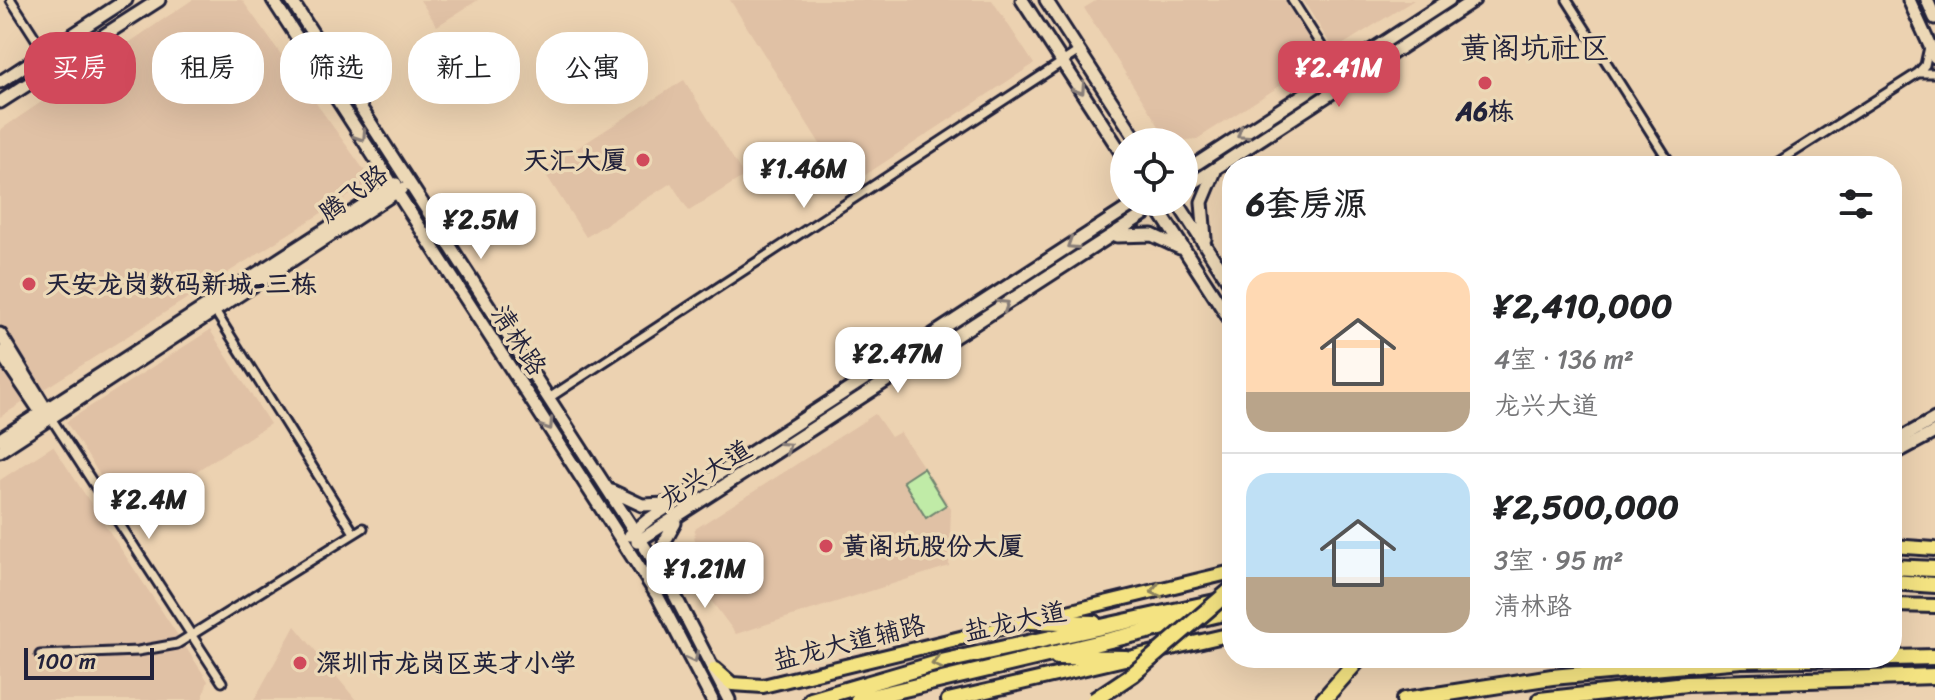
<!DOCTYPE html>
<html lang="zh">
<head>
<meta charset="utf-8">
<style>
  :root { --surface:#fff; --page:#f2f2f2; --text:#202124; --muted:#757577; --line:#e0e0e0; --accent:#d1495b }
  body { margin:0; font-family:Sriracha,"LXGW WenKai TC",sans-serif; background:var(--page); color:var(--text); height:100vh; display:flex; flex-direction:column; font-size:30px; white-space:nowrap }
  * { box-sizing:border-box; margin:0 }
  p { font-size:26px; color:var(--muted) }
  .icon { flex:none; width:44px; height:44px; fill:none; stroke:currentColor; stroke-width:2; stroke-linecap:round; stroke-linejoin:round }
  .map { position:relative; flex:1; overflow:hidden }
  .sheet { position:absolute; left:1222px; top:156px; width:680px; height:512px; display:flex; flex-direction:column; background:var(--surface); border-radius:32px; box-shadow:0 8px 32px #0002 }
  .sheet>* { flex:none }
  .banner { position:absolute; left:24px; top:32px; width:760px; height:72px; display:flex; gap:16px }
  .buttons { position:absolute; left:1110px; top:128px; display:grid; gap:16px }
  .buttons a { display:grid; place-items:center; width:88px; height:88px; border-radius:50%; background:var(--surface); box-shadow:0 8px 32px #0002; font-size:40px }
  .scale { position:absolute; left:24px; bottom:20px; width:130px; box-sizing:border-box; padding-left:8px; border:4px solid #22223b; border-top:0; font-size:22px; line-height:28px; white-space:nowrap; color:#22223b; -webkit-text-stroke:6px #ecd8b6; paint-order:stroke }
  .price { position:absolute; translate:-50% -68px; padding:0 18px; border-radius:16px; background:#fff; color:#222; font-size:26px; line-height:52px; filter:drop-shadow(0 2px 4px #0008) }
  .price::after { content:''; position:absolute; left:50%; top:48px; width:24px; height:18px; margin-left:-12px; background:inherit; clip-path:polygon(0 0,100% 0,50% 100%) }
  .price.current { background:var(--accent); color:#fff }
  ul { padding:0; list-style:none }
  li { display:flex; align-items:center; gap:24px; height:200px; padding:0 24px }
  li+li { border-top:2px solid var(--line) }
  li span { display:grid; place-items:center; flex:none; width:224px; height:160px; border-radius:24px; color:#555 }
  li>.icon { margin-inline-start:auto }
  span .icon { width:96px; height:96px; fill:#fffc; stroke-width:1 }
  li b { font-size:34px }
  h2 { display:flex; justify-content:space-between; align-items:center; height:96px; padding:0 24px; font-size:34px }
  .tag { padding:0 28px; border-radius:32px; background:var(--surface); box-shadow:0 8px 32px #0002; font-size:28px; line-height:72px }
  .tag.current { background:var(--accent); color:#fff }
  .map>svg:first-child { display:block }
</style>
</head>
<body>
<div class="map">
<svg width="1935" height="700" viewBox="0 0 1935 700">
  <rect width="100%" height="100%" fill="#ecd2b1"/>
  <filter id="ink" filterUnits="userSpaceOnUse"><feTurbulence type="fractalNoise" baseFrequency=".0125" numOctaves="2"/><feDisplacementMap in="SourceGraphic" scale="16" xChannelSelector="R" yChannelSelector="G"/><feConvolveMatrix kernelMatrix="1 2 1 2 8 2 1 2 1" color-interpolation-filters="sRGB"/></filter>
  <g filter="url(#ink)">
    <path fill="#e0c1a5" d="M192,0h50l130,181 -372,236v-287z
      M420,0h58l-41,26z
      M730,0h262l42,64 -187,123z
      M1097,0h187l38,59 -125,80 -28,3 -85,-134z
      M1303,0h111l-80,50z
      M684,80l60,96 -55,35 -18,-28 -85,54 -43,-67z
      M210,330l60,94 -144,92 -60,-94z
      M875,414l16,23 9,-5 51,76 -2,58 -213,68 -44,-59 3,-46z
      M53,446l155,235 -6,19h-202v-220z
      M295,626l61,74h-102z"/>
    <path fill="#c0eba7" stroke="#718671" stroke-width="2" d="M923,468l23,37 -20,13 -23,-37z"/>
    <g fill="none" stroke-linecap="round" stroke-linejoin="round">
      <g stroke="#22223b" stroke-width="13">
        <path id="street" d="M11,0l34,53
          M1292,0l46,72
          M1567,0l105,166
          M1918,73h17
          M1772,166l146,-93 7,-8 4,-18
          M213,308l141,225
          M549,398l530,-347
          M51,418l171,264
          M40,655l98,-4 39,-7 186,-116"/>
      </g>
      <g stroke="#22223b" stroke-width="17">
        <path id="secondary" d="M273,0l384,595 55,105
          M291,0l379,586 59,114
          M1022,0l102,157
          M1046,0l92,142
          M1909,0l26,57
          M1927,0l8,18
          M0,82l126,-82
          M0,102l159,-102
          M1184,172l265,-172
          M1184,189l290,-189
          M1177,202l55,85
          M1154,203l78,120
          M1117,236l35,-1 28,13
          M1205,239l-3,-37 13,-31
          M0,334l49,80
          M0,352l44,65
          M0,439l396,-255
          M1892,443l43,-24
          M0,451l401,-262
          M1892,455l43,-23
          M612,491l30,14 25,-1
          M630,535l19,-16 488,-317
          M637,542l526,-340
          M666,575l-2,-32 11,-20"/>
      </g>
      <g stroke="#22223b" stroke-width="18">
        <path id="primary" d="M1892,546l43,3
          M1892,605l43,1
          M715,669l17,15 31,2 469,-114
          M948,700l284,-66"/>
      </g>
      <g stroke="#22223b" stroke-width="20">
        <path id="highway" d="M1892,567l43,2
          M1892,582l43,3
          M1030,621l64,2
          M1057,657l69,1
          M1892,658l43,-1
          M811,700l130,-38 279,-61
          M858,700l374,-89
          M1323,700l37,-42
          M1404,700l148,-23 189,-17 145,-2
          M1540,700l146,-16 249,-8"/>
      </g>
      <use href="#street" stroke="#ecd8b6" stroke-width="7"/>
      <use href="#secondary" stroke="#ecd8b6" stroke-width="11"/>
      <use href="#primary" stroke="#f4e382" stroke-width="12"/>
      <use href="#highway" stroke="#f4e382" stroke-width="14"/>
      <g stroke="#22223b" stroke-width="20" stroke-linecap="butt">
        <path id="highway-bridge" d="M1094,700l39,-26 99,-85"/>
      </g>
      <use href="#highway-bridge" stroke="#f4e382" stroke-width="14"/>
    </g>
    <defs><path id="oneway-chevron" d="M-2-3.5L2.5 0L-2 3.5" fill="none" stroke-width="1.6" stroke-linecap="round" stroke-linejoin="round" transform="scale(2)"/></defs>
    <g stroke="#877d78">
      <use href="#oneway-chevron" transform="translate(1080 89) rotate(57)"/>
      <use href="#oneway-chevron" transform="translate(1242 134) rotate(147)"/>
      <use href="#oneway-chevron" transform="translate(361 136) rotate(57)"/>
      <use href="#oneway-chevron" transform="translate(1072 244) rotate(147)"/>
      <use href="#oneway-chevron" transform="translate(1004 305) rotate(-33)"/>
      <use href="#oneway-chevron" transform="translate(548 425) rotate(57)"/>
      <use href="#oneway-chevron" transform="translate(786 447) rotate(-33)"/>
      <use href="#oneway-chevron" transform="translate(693 658) rotate(63)"/>
    </g>
    <g stroke="#8b825e">
      <use href="#oneway-chevron" transform="translate(1156 591) rotate(166)"/>
      <use href="#oneway-chevron" transform="translate(937 663) rotate(167)"/>
    </g>
  </g>
  <g fill="#d1495b" stroke="#ecd8b6" stroke-width="3">
    <circle cx="1485" cy="83" r="8"/>
    <circle cx="643" cy="160" r="8"/>
    <circle cx="29" cy="284" r="8"/>
    <circle cx="826" cy="546" r="8"/>
    <circle cx="300" cy="663" r="8"/>
  </g>
  <g text-anchor="middle" dominant-baseline="central" stroke-width="7" stroke-linejoin="round" paint-order="stroke">
    <g font-size="26" font-weight="bold" fill="#22223b" stroke="#ecd8b6" text-anchor="start">
      <text x="1485" y="111" text-anchor="middle">A6栋</text>
      <text x="627" y="160" text-anchor="end">天汇大厦</text>
      <text x="45" y="284">天安龙岗数码新城-三栋</text>
      <text x="842" y="546">黄阁坑股份大厦</text>
      <text x="316" y="663">深圳市龙岗区英才小学</text>
    </g>
    <g font-size="26" fill="#22223b" stroke="#ecd8b6">
      <text transform="translate(353 193) rotate(-36)">腾飞路</text>
      <text transform="translate(519 340) rotate(57)">清林路</text>
      <text transform="translate(705 474) rotate(-33)">龙兴大道</text>
      <text transform="translate(1015 621) rotate(-12)">盐龙大道</text>
      <text transform="translate(849 642) rotate(-14)">盐龙大道辅路</text>
    </g>
    <g font-size="30" fill="#22223b" stroke="#ecd8b6">
      <text x="1535" y="48">黄阁坑社区</text>
    </g>
  </g>
</svg>
<div class="buttons">
<a><svg class="icon" aria-label="locate" viewBox="0 0 24 24"><circle cx="12" cy="12" r="6"/><path d="M12 2v4M12 18v4M2 12h4M18 12h4"/></svg></a>
</div>
<div class="scale">100 m</div>
<b class="price current" style="left:1339px;top:109px">¥2.41M</b>
<b class="price" style="left:804px;top:210px">¥1.46M</b>
<b class="price" style="left:481px;top:261px">¥2.5M</b>
<b class="price" style="left:898px;top:395px">¥2.47M</b>
<b class="price" style="left:149px;top:541px">¥2.4M</b>
<b class="price" style="left:705px;top:610px">¥1.21M</b>
<div class="banner">
<a class="tag current">买房</a>
<a class="tag">租房</a>
<a class="tag">筛选</a>
<a class="tag">新上</a>
<a class="tag">公寓</a>
</div>
<section class="sheet">
<h2>6套房源<svg class="icon" aria-label="filters" viewBox="0 0 24 24"><path d="M4 7h16M4 17h16"/><circle cx="9" cy="7" r="2"/><circle cx="15" cy="17" r="2"/></svg></h2>
<ul>
<li><span style="background:linear-gradient(#ffd9b3 75%,#b9a48a 0)"><svg class="icon" aria-label="home" viewBox="0 0 24 24"><path d="M3 11l9-7 9 7M6 9v11h12V9"/></svg></span><div><b>¥2,410,000</b><p>4室 · 136 m²</p><p>龙兴大道</p></div></li>
<li><span style="background:linear-gradient(#bfe0f5 65%,#b9a48a 0)"><svg class="icon" aria-label="home" viewBox="0 0 24 24"><path d="M3 11l9-7 9 7M6 9v11h12V9"/></svg></span><div><b>¥2,500,000</b><p>3室 · 95 m²</p><p>清林路</p></div></li>
</ul>
</section>
</div>
</body>
</html>
